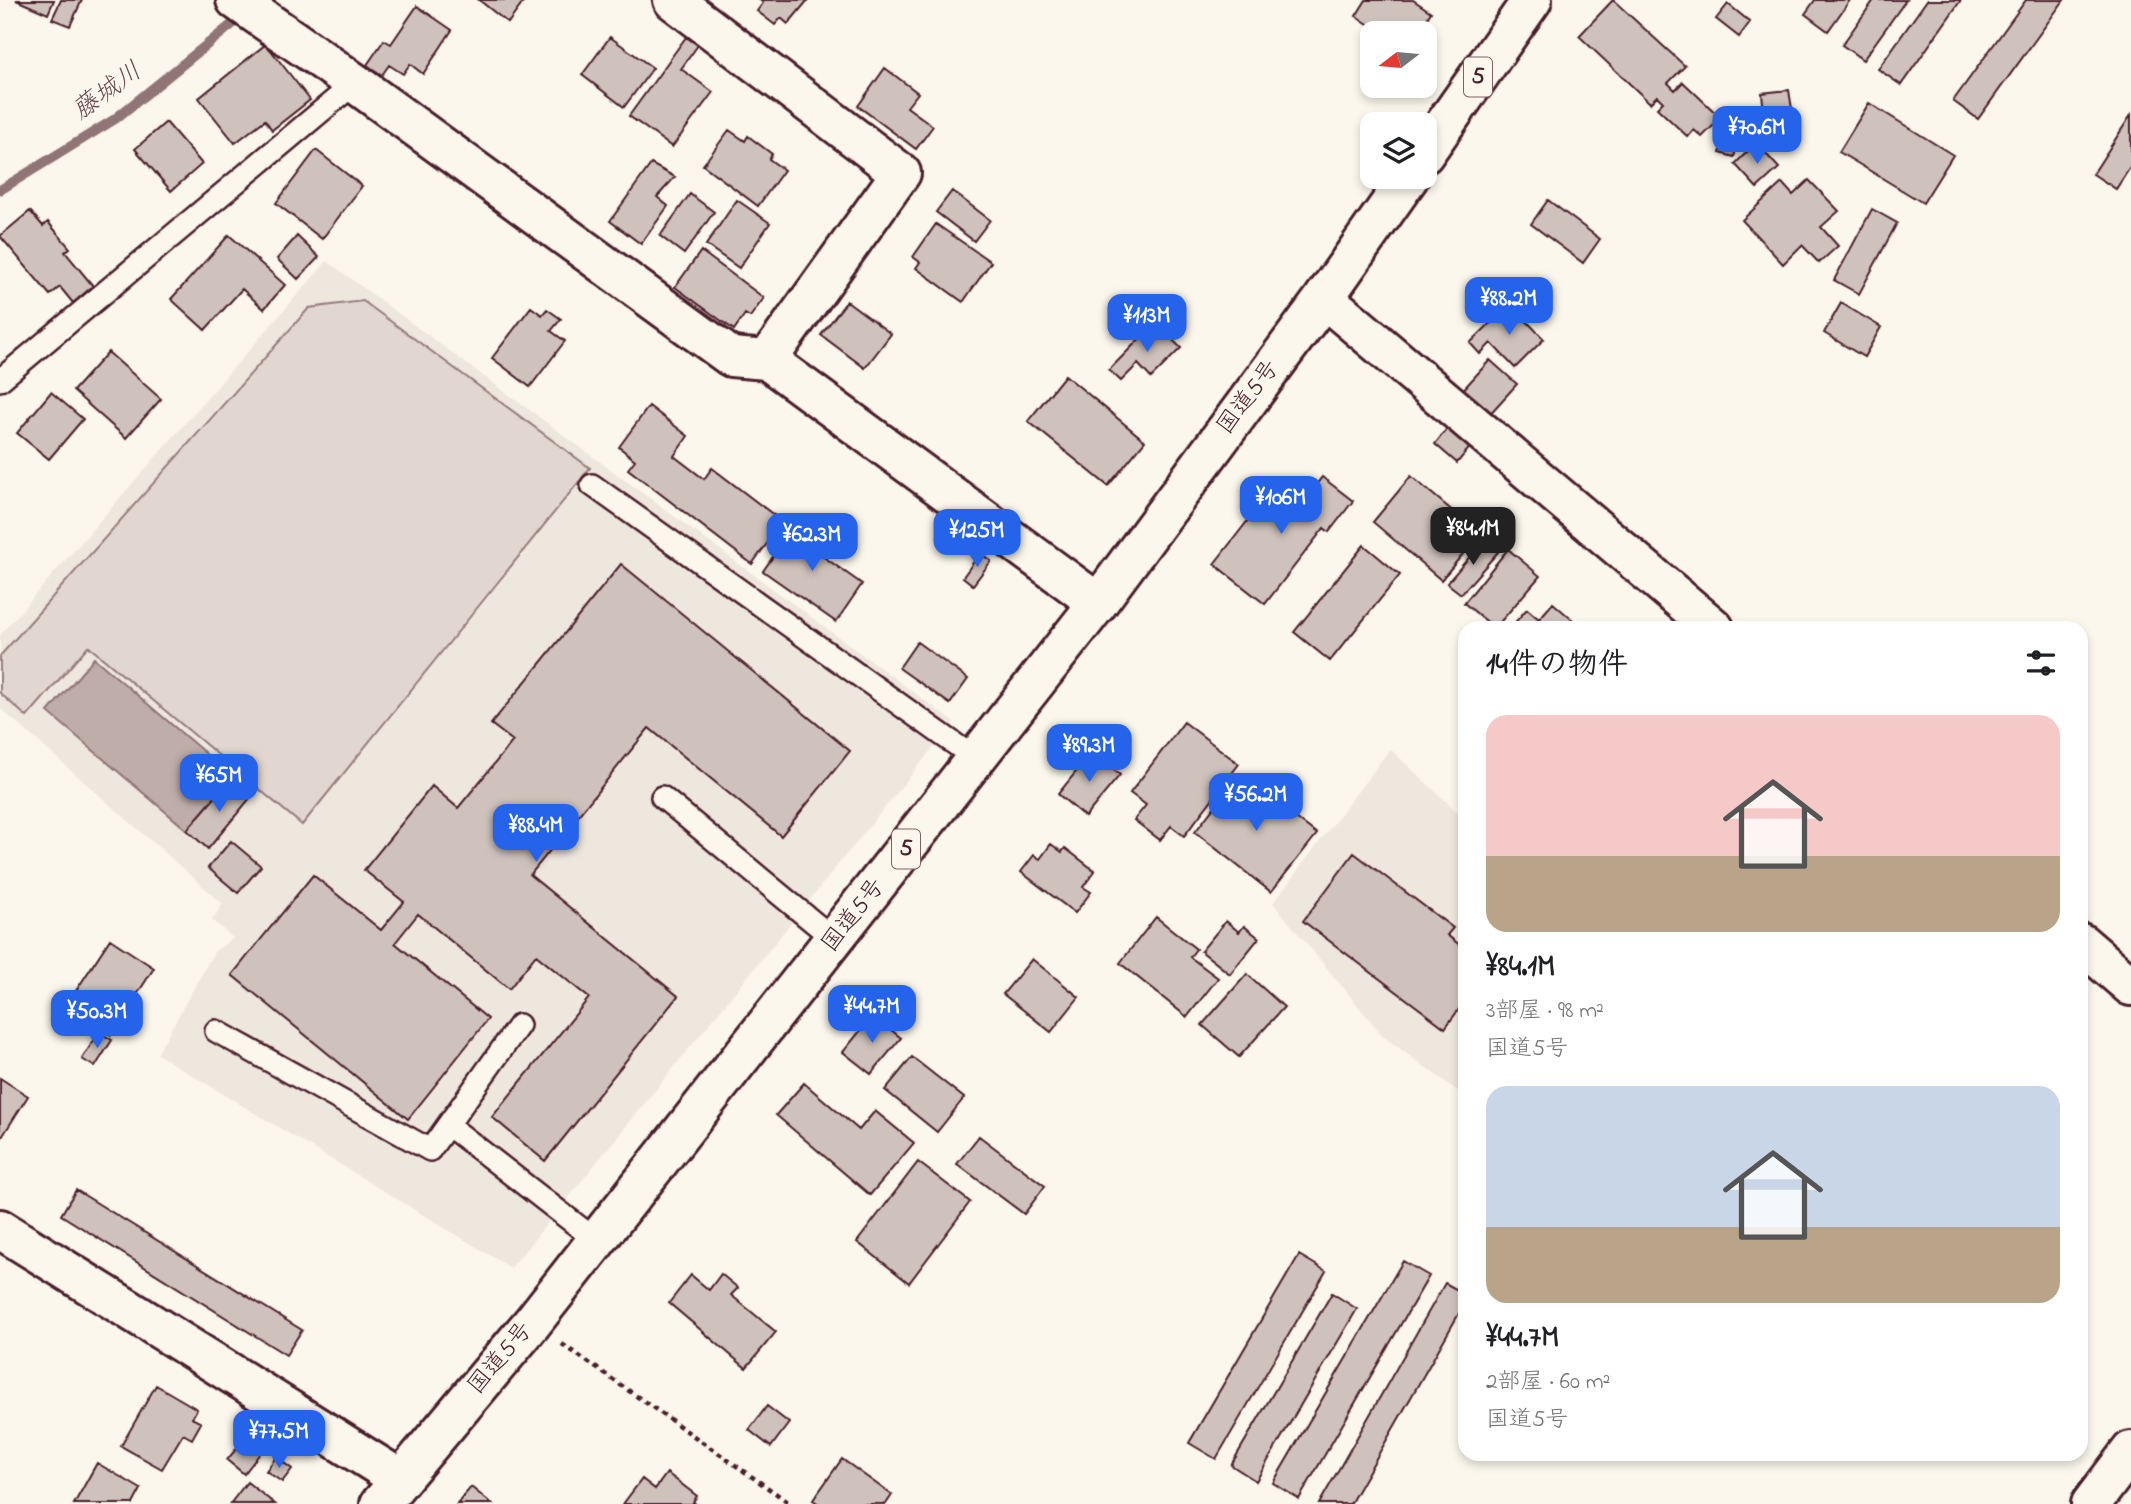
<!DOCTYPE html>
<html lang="ja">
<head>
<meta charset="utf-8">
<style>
  :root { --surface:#fff; --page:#f2f2f2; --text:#202124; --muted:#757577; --accent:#2563eb }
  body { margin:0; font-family:"Indie Flower","Klee One",sans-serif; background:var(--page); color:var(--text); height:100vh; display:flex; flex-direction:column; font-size:26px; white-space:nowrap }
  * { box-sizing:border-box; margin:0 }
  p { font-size:23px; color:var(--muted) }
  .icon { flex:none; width:38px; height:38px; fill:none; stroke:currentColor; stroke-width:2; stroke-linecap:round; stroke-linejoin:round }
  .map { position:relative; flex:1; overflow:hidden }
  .side { position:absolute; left:1458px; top:621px; width:630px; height:840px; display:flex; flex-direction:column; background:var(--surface); border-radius:21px; box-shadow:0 4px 10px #0003 }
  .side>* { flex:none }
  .needle { width:46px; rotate:254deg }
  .buttons { position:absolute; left:1360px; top:21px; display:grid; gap:14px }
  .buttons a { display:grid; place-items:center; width:77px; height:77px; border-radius:14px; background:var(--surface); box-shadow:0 4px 10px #0003; font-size:35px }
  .price { position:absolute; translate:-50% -60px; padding:0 16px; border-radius:14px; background:var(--accent); color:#fff; font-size:23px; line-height:46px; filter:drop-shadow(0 2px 4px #0008) }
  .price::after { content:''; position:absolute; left:50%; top:42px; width:21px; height:16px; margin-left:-10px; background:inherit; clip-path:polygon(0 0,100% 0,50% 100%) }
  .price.active { background:#222; color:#fff }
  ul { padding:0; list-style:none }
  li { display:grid; align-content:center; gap:14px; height:371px; padding:0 28px }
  li span { display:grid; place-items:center; height:217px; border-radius:21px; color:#555 }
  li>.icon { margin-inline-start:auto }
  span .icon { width:126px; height:126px; fill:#fffc; stroke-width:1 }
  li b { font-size:30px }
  h2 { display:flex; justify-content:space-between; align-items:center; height:84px; padding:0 28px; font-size:30px }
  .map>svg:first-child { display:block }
</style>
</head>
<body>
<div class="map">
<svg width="2131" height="1504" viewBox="0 0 2131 1504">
  <rect width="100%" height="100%" fill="#fbf7ec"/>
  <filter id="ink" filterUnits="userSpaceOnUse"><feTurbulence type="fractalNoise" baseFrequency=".0143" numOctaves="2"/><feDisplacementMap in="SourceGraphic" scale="14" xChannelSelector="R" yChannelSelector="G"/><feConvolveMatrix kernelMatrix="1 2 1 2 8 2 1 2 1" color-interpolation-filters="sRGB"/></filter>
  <g filter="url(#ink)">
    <path fill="#eee7de" d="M327,261l627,461 -443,546 -354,-214 57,-102 19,-14 -21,-18 11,-16 -223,-196v-73z
      M1390,749l75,70v272l-3,3 -78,-57 -111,-134z"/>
    <path fill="#e2d7d0" stroke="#967b7e" stroke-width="2" d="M363,301l227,167 -288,357 -214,-179 -61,71 -27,-24v-37l309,-348z"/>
    <path fill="#bfadaa" stroke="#907477" stroke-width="2" d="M94,658l139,119 -46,53 -139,-118z"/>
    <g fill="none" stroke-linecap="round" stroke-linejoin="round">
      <path stroke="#907477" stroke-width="10" d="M0,190l115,-71 120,-97"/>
    </g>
    <path fill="#cfc2bc" stroke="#4a1f2b" stroke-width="2" d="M16,0h38l-6,14z
      M61,0h21l-12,26 -18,-7z
      M479,0h46l-17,23z
      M760,0h48l-20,24 -7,-6 -6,7 -18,-14 6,-8z
      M1366,0h47l18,12 -13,21h-36l-26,-17z
      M1613,0l72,66 -17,17 7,7 8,-8 38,36 -19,19 -8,-7 -6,7 -31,-29 6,-6 -6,-6 -7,7 -71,-67z
      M1815,0h35l-22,31 -23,-17z
      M1874,0h32l-43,60 -21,-15z
      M1927,0h34l-60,85 -23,-16z
      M2026,0h38l-86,119 -25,-18z
      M1728,4l22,18 -11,15 -23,-18z
      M417,6l35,24 -29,44 -13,-10 -7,10 -14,-9 -7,10 -15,-10 17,-25 7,4z
      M610,37l43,31 -29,39 -42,-32z
      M686,37l12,8 -17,24 32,23 -41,55 -43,-31z
      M266,44l44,56 -38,30 -7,-10 -30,23 -36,-45z
      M885,68l33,25 -11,14 26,19 -17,23 -58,-43z
      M1789,90l3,19 -28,4 -2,-20z
      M1869,103l84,52 -30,48 -84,-51z
      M2131,115v51l-15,23 -23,-15z
      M166,122l36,42 -31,27 -36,-42z
      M1729,124l13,5 -8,28 -14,-4z
      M729,130l16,11 3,-5 24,18 -3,5 15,11 -26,36 -55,-41z
      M1756,143l23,25 -22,20 -22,-24z
      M316,150l46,36 -40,53 -46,-36z
      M651,164l24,13 -18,20 11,9 -27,38 -31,-23z
      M1809,180l30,31 -18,16 17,19 -19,17 -17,-18 -19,19 -41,-44 40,-37 11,12z
      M952,191l38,29 -16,21 -38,-29z
      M690,194l24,18 -30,42 -24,-18z
      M737,200l33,23 -31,45 -33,-23z
      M1548,200l52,39 -17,24 -52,-39z
      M1872,209l25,14 -38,71 -25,-14z
      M30,211l13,15 5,-4 22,26 -5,4 28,34 -20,17 -13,-16 -10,8 -50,-59z
      M936,224l55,38 -28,40 -47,-34 4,-6 -7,-5z
      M229,235l56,50 -21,24 -22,-20 -37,41 -34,-31z
      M297,236l22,21 -21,22 -21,-20z
      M701,251l63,47 -14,19 -5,-3 -11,16 -59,-43z
      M847,301l44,33 -26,34 -44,-33z
      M1841,303l40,24 -17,30 -40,-24z
      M1510,304l34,35 -29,29 -24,-25 -11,11 -10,-11z
      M531,307l11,8 5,-6 14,10 -10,12 14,10 -35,46 -38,-29z
      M1155,323l26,25 -30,30 -13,-14 -17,17 -12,-11z
      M108,352l53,47 -35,39 -53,-47z
      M1490,360l27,24 -30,33 -27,-24z
      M1065,375l80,66 -37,45 -80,-65z
      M51,392l32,27 -34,40 -32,-26z
      M649,406l39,30 -14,20 30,23 8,-11 71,54 -31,42 -124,-95 7,-9 -16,-13z
      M1453,421l23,19 -19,23 -22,-19z
      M1411,476l69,58 -39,46 -68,-58z
      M1322,477l31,24 -24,31 -5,-4 -59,76 -51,-40 67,-86 25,20z
      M798,521l24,17 -8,12 48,34 -26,38 -73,-51z
      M1484,540l14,12 -37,42 -14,-11z
      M1364,545l36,30 -70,86 -36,-29z
      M1508,549l32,27 -45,52 -31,-25z
      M980,553l11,8 -18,24 -10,-8z
      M621,564l229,187 -69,85 -132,-108 -119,147 148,121 -133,165 -53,-44 97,-119 -53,-43 -27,34 -91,-75 -23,29 93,76 -80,100 -176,-144 81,-100 68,55 23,-28 -40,-32 68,-84 26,22 55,-67 -22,-17z
      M1553,603l29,25h-72l17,-19 12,10z
      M917,642l51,37 -18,25 -51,-36z
      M1184,722l55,42 -55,72 -13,-10 -11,14 -26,-20 12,-15 -16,-12z
      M1092,752l28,23 -35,42 -27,-23z
      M1239,775l78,59 -46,58 -76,-60z
      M230,780l21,17 -43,52 -21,-19z
      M231,841l30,25 -23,27 -30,-25z
      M1051,844l11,8 3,-4 30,23 -12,16 8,5 -16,21 -54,-41 13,-17 6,4z
      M1354,853l99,75 -6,7 18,14v52l-20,27 -142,-107z
      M1156,917l40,32 -6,8 28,21 -31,39 -67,-54z
      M1226,921l13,11 5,-6 15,12 -29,36 -29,-23z
      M110,939l44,29 -43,67 -45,-29z
      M1032,959l47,38 -28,35 -48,-38z
      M1247,974l37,33 -45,50 -37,-32z
      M873,1015l28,23 -30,36 -28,-22z
      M99,1032l13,8 -17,27 -13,-8z
      M912,1057l52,41 -27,34 -52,-42z
      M0,1078l28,18 -26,41 -2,-2z
      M804,1083l55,47 16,-19 39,32 -44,52 -94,-80z
      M979,1136l66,50 -21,28 -67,-50z
      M918,1162l52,40 -61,81 -52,-41z
      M76,1190l226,140 -16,25 -225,-140z
      M1299,1255l27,16 -110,188 -27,-16z
      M1403,1261l26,15 -130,223 -26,-16z
      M721,1274l17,14 -7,7 45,37 -30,36 -77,-65 22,-28 18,15z
      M1445,1283l20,11v9l-115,201h-31z
      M1332,1293l25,16 -101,172 -25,-16z
      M156,1385l41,24 -5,9 9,5 -9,16 -9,-5 -21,35 -41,-23z
      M767,1406l22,17 -18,24 -22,-17z
      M245,1438l16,14 -17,22 -17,-14z
      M276,1457l16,12 -10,13 -16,-11z
      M842,1459l50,36 -6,9h-67l-6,-4z
      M97,1463l44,26 -8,15h-59z
      M667,1473l30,23 -4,6 3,2h-73l19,-25 13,10z
      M247,1482l28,22h-45z
      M471,1487l21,17h-35z"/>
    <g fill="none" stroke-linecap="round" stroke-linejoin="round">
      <g stroke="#4a1f2b" stroke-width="26">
        <path id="service" d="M0,380l355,-297
          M592,485l384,274
          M662,797l173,143
          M216,1031l214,119 89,-125
          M448,1125l149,116"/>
      </g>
      <g stroke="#4a1f2b" stroke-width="44">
        <path id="minor" d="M236,0l119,83 376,274 36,3 331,243
          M673,0l228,173 -134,187
          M1324,298l390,330
          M2081,943l50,43
          M2091,1504l40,-53"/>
      </g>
      <g stroke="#4a1f2b" stroke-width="44">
        <path id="tertiary" d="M0,1229l400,250"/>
      </g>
      <g stroke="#4a1f2b" stroke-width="44">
        <path id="trunk" d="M1424,154l108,-154
          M380,1504l152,-181 566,-720 226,-305 85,-121"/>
      </g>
      <path stroke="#4a1f2b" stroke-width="4.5" stroke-dasharray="5 5" stroke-linecap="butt" d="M562,1344l229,160"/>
      <use href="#service" stroke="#fbf7ec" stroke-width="21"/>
      <use href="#minor" stroke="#fbf7ec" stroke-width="38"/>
      <use href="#tertiary" stroke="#fbf7ec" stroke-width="38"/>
      <use href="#trunk" stroke="#fbf7ec" stroke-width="38"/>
    </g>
  </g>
  <g text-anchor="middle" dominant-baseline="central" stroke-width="5" stroke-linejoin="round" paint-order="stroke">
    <g fill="#fbf7ec" stroke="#7f6065" stroke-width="2">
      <rect x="1464" y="57.5" width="28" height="39" rx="5"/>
      <rect x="892" y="829.5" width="28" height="39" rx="5"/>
    </g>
    <g font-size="23" font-weight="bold" fill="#4a1f2b">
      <text x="1478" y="77">5</text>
      <text x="906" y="849">5</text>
    </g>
    <g font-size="24" fill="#4a1f2b" stroke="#fbf7ec">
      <text transform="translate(1249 398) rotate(-53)">国道5号</text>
      <text transform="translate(854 916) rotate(-52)">国道5号</text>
      <text transform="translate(501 1359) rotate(-50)">国道5号</text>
    </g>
    <g font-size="26" font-style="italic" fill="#6d4a51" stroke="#fbf7ec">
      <text transform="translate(108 92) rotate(-36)">藤城川</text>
    </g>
  </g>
</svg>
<div class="buttons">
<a><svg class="needle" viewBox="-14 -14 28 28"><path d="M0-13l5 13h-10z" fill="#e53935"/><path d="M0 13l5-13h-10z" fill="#757577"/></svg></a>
<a><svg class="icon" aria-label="layers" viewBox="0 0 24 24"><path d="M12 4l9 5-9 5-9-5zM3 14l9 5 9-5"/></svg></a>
</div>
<b class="price" style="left:1757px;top:166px">¥70.6M</b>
<b class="price" style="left:1509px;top:337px">¥88.2M</b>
<b class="price" style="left:1147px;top:354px">¥113M</b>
<b class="price" style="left:1281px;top:536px">¥106M</b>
<b class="price active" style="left:1473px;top:567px">¥84.1M</b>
<b class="price" style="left:977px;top:569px">¥125M</b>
<b class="price" style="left:812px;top:573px">¥62.3M</b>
<b class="price" style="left:1089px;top:784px">¥89.3M</b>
<b class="price" style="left:219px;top:814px">¥65M</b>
<b class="price" style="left:1256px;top:833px">¥56.2M</b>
<b class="price" style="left:536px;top:864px">¥88.4M</b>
<b class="price" style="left:872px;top:1045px">¥44.7M</b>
<b class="price" style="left:97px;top:1050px">¥50.3M</b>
<b class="price" style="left:279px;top:1470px">¥77.5M</b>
<section class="side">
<h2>14件の物件<svg class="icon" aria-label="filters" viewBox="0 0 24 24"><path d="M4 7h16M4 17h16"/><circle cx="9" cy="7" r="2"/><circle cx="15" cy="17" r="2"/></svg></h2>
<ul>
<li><span style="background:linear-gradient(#f6c9c9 65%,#b9a48a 0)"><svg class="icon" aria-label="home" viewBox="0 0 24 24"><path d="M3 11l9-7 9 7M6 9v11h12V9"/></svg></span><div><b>¥84.1M</b><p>3部屋 · 98 m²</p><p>国道5号</p></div></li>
<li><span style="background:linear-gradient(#c9d6e8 65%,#b9a48a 0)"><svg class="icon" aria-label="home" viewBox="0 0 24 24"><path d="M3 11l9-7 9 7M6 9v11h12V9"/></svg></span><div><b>¥44.7M</b><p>2部屋 · 60 m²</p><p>国道5号</p></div></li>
</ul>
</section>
</div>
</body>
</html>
